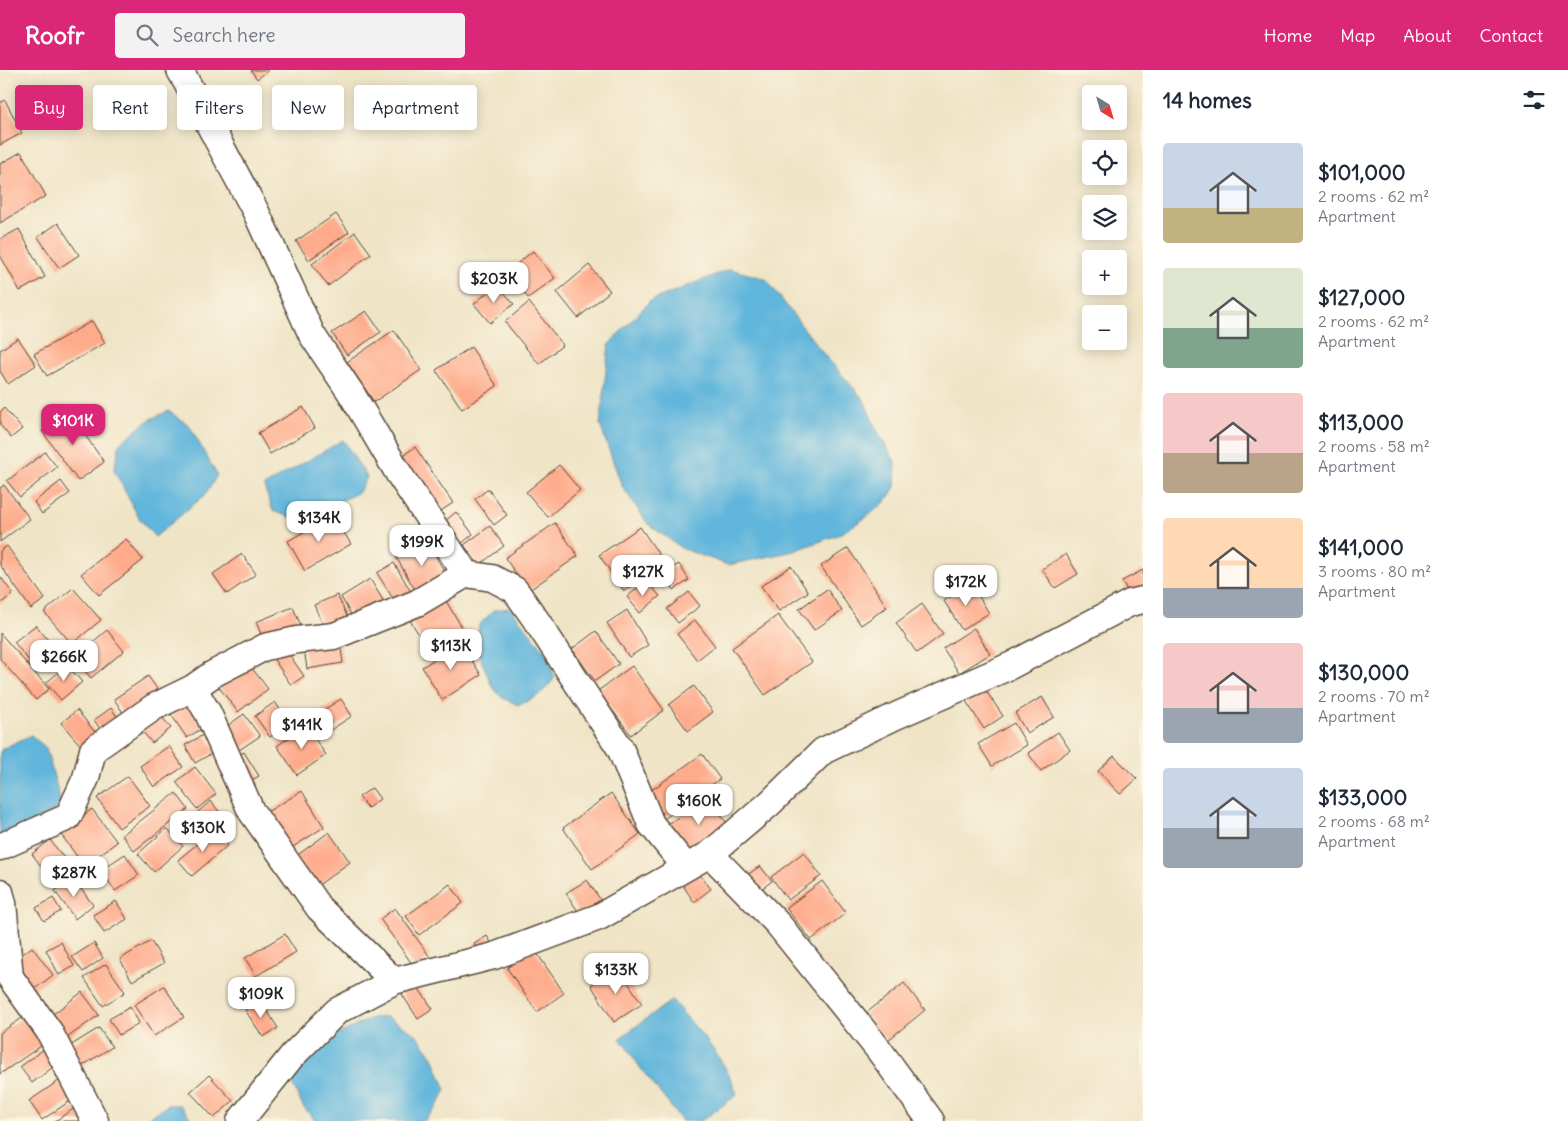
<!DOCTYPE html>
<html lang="en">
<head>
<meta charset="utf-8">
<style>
  :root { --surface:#fff; --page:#f2f2f3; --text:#1f2937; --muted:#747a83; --accent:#db2777 }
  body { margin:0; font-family:Delius,sans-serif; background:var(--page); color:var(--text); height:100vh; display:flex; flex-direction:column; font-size:19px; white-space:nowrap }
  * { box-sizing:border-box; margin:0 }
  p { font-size:16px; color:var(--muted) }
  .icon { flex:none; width:28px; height:28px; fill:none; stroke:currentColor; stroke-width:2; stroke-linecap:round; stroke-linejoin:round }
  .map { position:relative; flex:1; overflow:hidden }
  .details { display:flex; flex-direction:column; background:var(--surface); width:425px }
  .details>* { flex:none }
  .guide { position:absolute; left:15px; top:15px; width:475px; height:45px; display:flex; gap:10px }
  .needle { width:32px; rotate:143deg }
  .tools { position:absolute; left:1082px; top:15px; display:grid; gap:10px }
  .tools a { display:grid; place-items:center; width:45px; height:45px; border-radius:5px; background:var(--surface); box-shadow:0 2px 12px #0003; font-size:25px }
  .price { position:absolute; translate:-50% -42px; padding:0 11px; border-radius:10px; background:#fff; color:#222; font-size:16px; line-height:32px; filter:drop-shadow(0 1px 2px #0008) }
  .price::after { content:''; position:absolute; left:50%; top:30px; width:15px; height:11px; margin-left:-8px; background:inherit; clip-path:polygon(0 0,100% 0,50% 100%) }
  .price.active { background:var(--accent); color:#fff }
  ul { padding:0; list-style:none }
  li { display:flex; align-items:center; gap:15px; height:125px; padding:0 20px }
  li span { display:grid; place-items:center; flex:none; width:140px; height:100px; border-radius:5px; color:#555 }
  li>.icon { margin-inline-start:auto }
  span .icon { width:60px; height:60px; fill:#fffc; stroke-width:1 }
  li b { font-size:21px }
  h2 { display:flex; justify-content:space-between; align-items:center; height:60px; padding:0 20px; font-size:21px }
  .chip { padding:0 18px; border-radius:5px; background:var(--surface); box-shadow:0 2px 12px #0003; font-size:18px; line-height:45px }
  .chip.active { background:var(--accent); color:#fff }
  header { display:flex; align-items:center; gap:30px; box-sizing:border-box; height:70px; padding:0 25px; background:var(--accent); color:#fff }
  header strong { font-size:24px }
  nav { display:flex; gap:28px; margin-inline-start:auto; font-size:18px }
  .search { width:350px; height:45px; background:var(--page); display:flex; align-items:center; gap:12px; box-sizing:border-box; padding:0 18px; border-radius:5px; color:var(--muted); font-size:19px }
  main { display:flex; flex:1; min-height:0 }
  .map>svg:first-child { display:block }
</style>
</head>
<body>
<header>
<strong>Roofr</strong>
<div class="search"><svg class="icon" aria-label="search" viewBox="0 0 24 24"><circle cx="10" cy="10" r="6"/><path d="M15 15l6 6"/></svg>Search here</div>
<nav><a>Home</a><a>Map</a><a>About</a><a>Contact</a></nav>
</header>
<main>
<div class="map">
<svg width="1143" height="1051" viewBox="0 0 1143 1051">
  <rect width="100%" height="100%" fill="#fcf5e5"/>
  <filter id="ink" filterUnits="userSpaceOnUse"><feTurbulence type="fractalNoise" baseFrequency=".02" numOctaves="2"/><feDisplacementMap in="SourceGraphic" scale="10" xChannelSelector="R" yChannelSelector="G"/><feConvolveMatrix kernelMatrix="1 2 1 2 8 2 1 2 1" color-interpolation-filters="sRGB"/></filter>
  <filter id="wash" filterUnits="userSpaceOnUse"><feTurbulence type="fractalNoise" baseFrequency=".0096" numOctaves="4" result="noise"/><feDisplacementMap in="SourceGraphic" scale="20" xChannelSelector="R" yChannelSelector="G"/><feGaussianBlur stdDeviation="1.12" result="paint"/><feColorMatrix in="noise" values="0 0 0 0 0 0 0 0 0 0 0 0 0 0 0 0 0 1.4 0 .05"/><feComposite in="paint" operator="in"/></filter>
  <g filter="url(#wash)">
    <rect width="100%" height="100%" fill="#efe4c6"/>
    <path fill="#60b6dc" stroke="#4e707d" d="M730,199l36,10 55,72 43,49 11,27 21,36 -1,24 -9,14 -18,15 -28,18 -46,17 -66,14 -47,-17 -33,-24 -26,-38 -22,-61 9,-81 41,-43z
      M168,341l21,14 28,50 -11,19 -51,43 -16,-19 -25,-48 6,-27 29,-23z
      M343,370l24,37 -8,15 -33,16 -28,12 -25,-9 -9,-25z
      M510,538l34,42 11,27c-10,15 -20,22 -37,28l-17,-8 -9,-11 -15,-36 2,-25 15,-15z
      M31,665l15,13 16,58 -62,35v-89l2,-3z
      M672,930c24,29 54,58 65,95l-36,26h-19l-40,-51 -22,-32z
      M387,947l29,17 17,23 13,33 -10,18 -12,13h-108l-12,-13 -14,-28 11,-17 29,-25 42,-20z
      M168,1035h12l13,16h-50z"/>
    <g id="blocks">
      <path fill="#feab8b" d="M251,0h18l-12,9z
        M5,30l17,33 -22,12v-42z
        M21,82l25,44 -46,27v-59z
        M336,144l13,18 -40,28 -13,-19z
        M58,153l21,32 -20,13 -21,-31z
        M19,159l26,48 -25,14 -20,-36v-16z
        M355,162l16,22 -43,32 -16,-22z
        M533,181l22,27 -27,20 -21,-26z
        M589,195l21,26 -32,27 -21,-26z
        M497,214l17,20 -24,19 -16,-19z
        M529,232l34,43 -24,19 -34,-42z
        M366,241l15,21 -34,23 -15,-22z
        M92,251l13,22 -58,33 -13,-22z
        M394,260l27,40 -47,32 -27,-40z
        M18,268l18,27 -28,19 -8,-13v-21z
        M471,277l26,39 -35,23 -26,-39z
        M303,337l12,21 -45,26 -12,-21z
        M4,338l18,21 -11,9 -11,-13v-13z
        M68,341l36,51 -26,19 -36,-50z
        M415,377l38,56 -17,11 -38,-55z
        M45,382l12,15 -37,30 -13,-16z
        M559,395l21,25 -32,27 -22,-25z
        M61,411l9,12 -28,21 -8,-12z
        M4,415l26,34 -30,23v-54z
        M488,419l19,26 -13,10 -19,-26z
        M456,442l17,22 -17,14 -17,-22z
        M333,445l18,29 -46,27 -17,-30z
        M555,453l23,33 -50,35 -23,-33z
        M490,456l14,20 -25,19 -15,-20z
        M640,457l25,36 -41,28 -25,-36z
        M126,469l17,21 -44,35 -18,-21z
        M426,470l22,37 -30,18 -22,-38z
        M7,476l38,53 -14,10 -31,-44v-14z
        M848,478l39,59 -26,18 -40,-59z
        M242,484l14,20 -29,20 -14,-20z
        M1066,484l12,20 -23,14 -13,-19z
        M394,493l19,32 -16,10 -20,-32z
        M679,494l10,16 -15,10 -10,-17z
        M791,496l17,26 -29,19 -18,-25z
        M1143,500v22l-11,7 -10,-18z
        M0,506l13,18 -13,10z
        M370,509l16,26 -30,18 -15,-26z
        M646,511l14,15 -20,17 -13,-16z
        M971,514l18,29 -27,17 -18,-29z
        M73,518l28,32 -29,24 -28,-32z
        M827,519l15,22 -28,19 -15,-21z
        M689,522l11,14 -22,17 -11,-14z
        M441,523l25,41 -34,21 -26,-41z
        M337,525l13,27 -23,11 -13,-28z
        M922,534l21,30 -26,19 -21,-30z
        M293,537l8,19 -37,15 -8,-19z
        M627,540l21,35 -19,12 -22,-34z
        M778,545l34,47 -47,33 -33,-47z
        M695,550l20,26 -18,14 -20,-26z
        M36,555l23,29 -22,17 -23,-29z
        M974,558l16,26 -31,19 -16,-25z
        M107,560l17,21 -33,27 -17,-20z
        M596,561l23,33 -24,17 -23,-32z
        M0,563l49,56 -13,11 -36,-41z
        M340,572l3,21 -36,6 -3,-21z
        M461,573l20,32 -39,25 -20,-33z
        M286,580l18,26 -13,9 -18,-27z
        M248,593l20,26 -30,23 -20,-26z
        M67,595l15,17 -21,18 -15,-17z
        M632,596l32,44 -33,25 -33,-44z
        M148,606l14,20 -35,23 -13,-20z
        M694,616l19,26 -25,19 -19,-26z
        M984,618l19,28 -19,13 -18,-28z
        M1042,627l12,20 -27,16 -12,-20z
        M341,629l11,17 -26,17 -12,-17z
        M186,632l18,25 -17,11 -17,-25z
        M275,632l14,21 -19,14 -15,-21z
        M111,638l9,13 -17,12 -9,-13z
        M77,640l21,26 -15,12 -22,-25z
        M244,644l16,22 -21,14 -15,-22z
        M161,646l10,12 -19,15 -10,-12z
        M1014,653l13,22 -35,21 -14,-22z
        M306,656l20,29 -29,20 -20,-29z
        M1058,662l12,18 -29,21 -13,-18z
        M205,664l11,17 -21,12 -10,-18z
        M169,676l14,21 -29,20 -14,-21z
        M244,682l15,24 -12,7 -15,-24z
        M702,684l18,25 -56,40 -18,-25z
        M1114,686l23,23 -17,15 -22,-23z
        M195,697l21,27 -19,15 -21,-27z
        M128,706l22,30 -31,22 -22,-30z
        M372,718l8,11 -12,9 -9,-11z
        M302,721l22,36 -34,22 -23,-37z
        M176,723l12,16 -54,42 -12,-16z
        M611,723l29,41 -48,35 -29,-41z
        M709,727l21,31 -40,27 -22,-31z
        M211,731l13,17 -29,22 -12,-16z
        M92,739l25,33 -33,24 -24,-33z
        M167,758l16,18 -29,26 -16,-18z
        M215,759l13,16 -36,31 -14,-16z
        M329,762l21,30 -34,25 -21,-30z
        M50,770l25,32 -19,14 -24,-32z
        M804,782l17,24 -33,24 -17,-23z
        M125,784l14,21 -24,16 -14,-21z
        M760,796l12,15 -17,13 -12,-16z
        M698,802l13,17 -17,13 -12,-18z
        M73,808l20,27 -18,14 -20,-28z
        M587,810l15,22 -21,14 -15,-23z
        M822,811l24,32 -35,27 -25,-32z
        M450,814l13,19 -44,32 -13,-19z
        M53,828l8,13 -17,10 -8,-13z
        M116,831l11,18 -23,14 -11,-18z
        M395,838l35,49 -15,11 -35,-49z
        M285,864l11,18 -40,24 -11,-18z
        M487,866l6,10 -12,8 -7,-10z
        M151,871l13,22 -32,18 -12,-22z
        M61,872l13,24 -15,9 -13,-25z
        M94,873l9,15 -20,14 -11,-15z
        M32,877l21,28 -21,16 -21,-28z
        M534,879l30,44 -27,19 -30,-44z
        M106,894l19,28 -22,14 -19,-28z
        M618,897l24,37 -28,18 -23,-37z
        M414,912l19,27 -15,10 -18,-28z
        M904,913l21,27 -38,31 -22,-27z
        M164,916l20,31 -30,19 -20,-31z
        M82,922l17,23 -35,25 -16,-22z
        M260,930l18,28 -15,9 -18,-27z
        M130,937l9,16 -20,12 -10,-16z
        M25,946l19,28 -44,30v-41z
        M99,958l13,19 -35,22 -12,-20z
        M45,978l12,16 -25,19 -12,-16z
        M209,1005l24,26 -19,17 -24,-26z
        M63,1008l13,19 -34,23 -13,-19z
        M75,1038l8,13h-28z"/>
    </g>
  </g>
  <g filter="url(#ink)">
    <use href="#blocks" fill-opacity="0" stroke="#564637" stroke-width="1"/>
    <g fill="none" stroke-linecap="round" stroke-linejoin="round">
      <g stroke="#564637" stroke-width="29">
        <path id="minor" d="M180,0l76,142 56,123 39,58 48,81 67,100 26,4 23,12 21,30 84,128 31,76 35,43
          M193,618l15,25 43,98 68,97 75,73
          M0,777l68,-30 18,-39 7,-28 61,-43 39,-19 20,-14 52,-27 32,-7 37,-4 83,-33 49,-29
          M710,784l68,70 101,126 52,71
          M0,822l3,11 7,74 39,54 46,90
          M240,1051l52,-65 45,-45 57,-30 100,-25 105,-39 111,-63 59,-50 54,-53 75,-36 112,-49 120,-63 13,-3"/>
      </g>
      <use href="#minor" stroke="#fff" stroke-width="26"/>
    </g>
  </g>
</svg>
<div class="tools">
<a><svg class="needle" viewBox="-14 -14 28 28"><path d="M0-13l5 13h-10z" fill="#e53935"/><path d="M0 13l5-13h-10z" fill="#747a83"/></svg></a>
<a><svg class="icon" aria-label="locate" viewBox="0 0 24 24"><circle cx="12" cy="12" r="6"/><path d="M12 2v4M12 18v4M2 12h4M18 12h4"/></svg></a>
<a><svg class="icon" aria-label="layers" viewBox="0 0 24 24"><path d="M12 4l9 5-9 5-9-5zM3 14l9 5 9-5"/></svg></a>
<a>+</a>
<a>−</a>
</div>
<b class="price" style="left:494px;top:234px">$203K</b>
<b class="price active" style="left:73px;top:376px">$101K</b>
<b class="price" style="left:319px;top:473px">$134K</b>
<b class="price" style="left:422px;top:497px">$199K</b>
<b class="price" style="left:643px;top:527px">$127K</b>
<b class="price" style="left:966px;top:537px">$172K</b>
<b class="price" style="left:451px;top:601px">$113K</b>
<b class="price" style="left:64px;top:612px">$266K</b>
<b class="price" style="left:302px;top:680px">$141K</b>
<b class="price" style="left:699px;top:756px">$160K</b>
<b class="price" style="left:203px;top:783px">$130K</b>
<b class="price" style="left:74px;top:828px">$287K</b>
<b class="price" style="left:616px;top:925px">$133K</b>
<b class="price" style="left:261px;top:949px">$109K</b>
<div class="guide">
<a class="chip active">Buy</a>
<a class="chip">Rent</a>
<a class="chip">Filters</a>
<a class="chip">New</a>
<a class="chip">Apartment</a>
</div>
</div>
<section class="details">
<h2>14 homes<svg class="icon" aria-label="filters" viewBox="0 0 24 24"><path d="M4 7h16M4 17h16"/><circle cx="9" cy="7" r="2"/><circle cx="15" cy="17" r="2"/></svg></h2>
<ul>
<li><span style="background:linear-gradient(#c9d6e8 65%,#c2b280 0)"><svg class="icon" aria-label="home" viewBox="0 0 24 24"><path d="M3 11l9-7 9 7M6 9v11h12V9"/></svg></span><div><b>$101,000</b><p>2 rooms · 62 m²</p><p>Apartment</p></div></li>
<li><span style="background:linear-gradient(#dfe7d0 60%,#7fa58c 0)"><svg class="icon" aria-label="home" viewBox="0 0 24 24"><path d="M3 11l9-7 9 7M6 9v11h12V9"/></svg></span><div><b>$127,000</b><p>2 rooms · 62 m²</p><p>Apartment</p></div></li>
<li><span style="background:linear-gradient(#f6c9c9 60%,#b9a48a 0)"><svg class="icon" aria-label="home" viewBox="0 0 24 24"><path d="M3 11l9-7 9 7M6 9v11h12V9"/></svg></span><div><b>$113,000</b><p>2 rooms · 58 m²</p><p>Apartment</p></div></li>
<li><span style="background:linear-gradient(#ffd9b3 70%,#9aa5b1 0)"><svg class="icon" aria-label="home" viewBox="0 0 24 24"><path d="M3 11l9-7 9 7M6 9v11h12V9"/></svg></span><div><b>$141,000</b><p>3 rooms · 80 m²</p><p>Apartment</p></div></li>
<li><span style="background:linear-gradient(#f6c9c9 65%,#9aa5b1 0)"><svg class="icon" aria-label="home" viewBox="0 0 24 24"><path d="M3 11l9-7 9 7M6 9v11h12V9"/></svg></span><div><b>$130,000</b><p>2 rooms · 70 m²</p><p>Apartment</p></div></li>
<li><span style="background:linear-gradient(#c9d6e8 60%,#9aa5b1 0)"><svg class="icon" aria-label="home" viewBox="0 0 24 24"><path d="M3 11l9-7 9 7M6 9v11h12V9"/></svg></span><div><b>$133,000</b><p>2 rooms · 68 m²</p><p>Apartment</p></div></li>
</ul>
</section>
</main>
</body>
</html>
